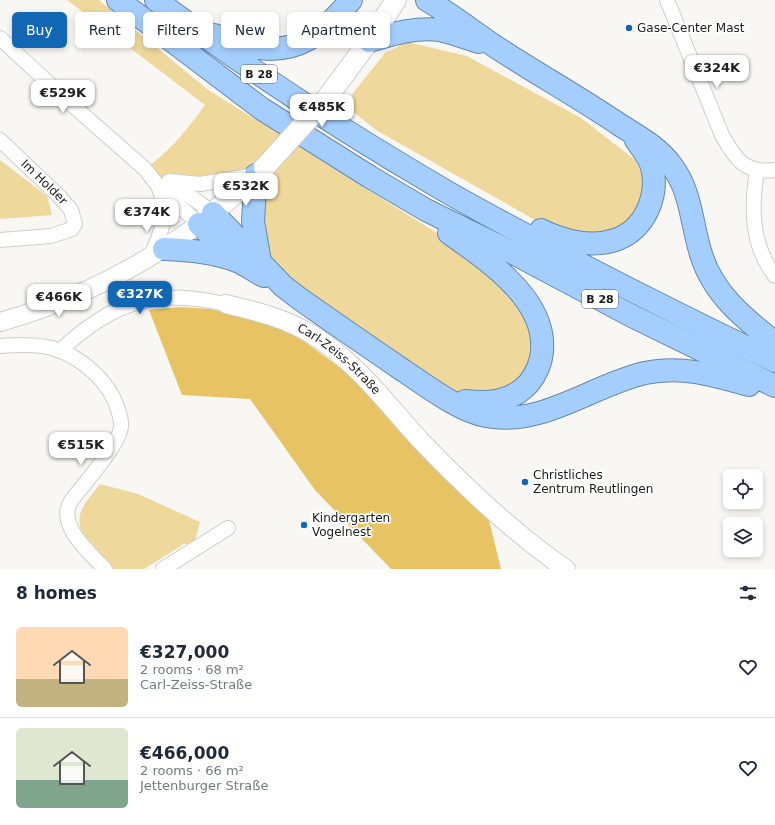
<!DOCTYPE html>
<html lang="en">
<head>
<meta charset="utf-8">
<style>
  :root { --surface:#fff; --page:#f6f6f7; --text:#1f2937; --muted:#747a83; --line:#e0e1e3; --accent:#1267b5 }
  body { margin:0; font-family:"DejaVu Sans",sans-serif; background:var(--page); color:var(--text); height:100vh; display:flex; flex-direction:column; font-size:15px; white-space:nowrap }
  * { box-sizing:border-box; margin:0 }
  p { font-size:13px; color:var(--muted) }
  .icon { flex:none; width:22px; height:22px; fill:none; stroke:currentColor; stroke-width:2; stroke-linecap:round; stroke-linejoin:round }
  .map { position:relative; height:569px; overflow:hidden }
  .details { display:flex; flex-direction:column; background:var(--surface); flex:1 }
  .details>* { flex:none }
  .hud { position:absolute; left:12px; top:12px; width:400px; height:36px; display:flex; gap:8px }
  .tools { position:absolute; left:723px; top:469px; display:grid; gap:8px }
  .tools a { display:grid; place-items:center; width:40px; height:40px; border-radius:6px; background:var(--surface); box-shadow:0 2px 6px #0003; font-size:20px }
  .price { position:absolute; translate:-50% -34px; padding:0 9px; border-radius:8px; background:#fff; color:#222; font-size:13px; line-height:26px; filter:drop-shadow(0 1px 2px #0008) }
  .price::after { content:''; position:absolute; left:50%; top:24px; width:12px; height:9px; margin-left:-6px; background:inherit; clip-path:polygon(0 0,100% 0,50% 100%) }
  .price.selected { background:var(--accent); color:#fff }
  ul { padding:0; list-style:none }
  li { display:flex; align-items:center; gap:12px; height:100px; padding:0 16px }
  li+li { border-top:1px solid var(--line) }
  li span { display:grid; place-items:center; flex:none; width:112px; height:80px; border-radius:6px; color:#555 }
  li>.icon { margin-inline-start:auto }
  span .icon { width:48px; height:48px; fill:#fffc; stroke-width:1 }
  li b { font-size:17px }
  h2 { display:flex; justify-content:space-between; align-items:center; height:48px; padding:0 16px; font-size:17px }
  .pill { padding:0 14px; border-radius:6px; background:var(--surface); box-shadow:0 2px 6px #0003; font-size:14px; line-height:36px }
  .pill.selected { background:var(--accent); color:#fff }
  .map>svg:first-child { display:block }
</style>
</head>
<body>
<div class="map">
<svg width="775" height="569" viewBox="0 0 775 569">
  <rect width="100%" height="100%" fill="#f8f7f3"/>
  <path fill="#efd89c" d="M67,0h32l108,89 294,184 40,57 -17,58 -79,9 -185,-135 -4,-86 -87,5 -24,-12c24,-17 43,-40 60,-64z
    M407,42l60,14 114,62 53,41 10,17 -1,27 -15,21 -35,15 -49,-14 -168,-95 -25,-20 2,-17 32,-40z
    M0,160l47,36 5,19 -52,4z
    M100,484l38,10 62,28 -6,23 -10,-1 -40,25h-30l-32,-37c-9,-20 7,-33 18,-48z"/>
  <path fill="#e7c363" d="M180,307l30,2 55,13 29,12 56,41 138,141 13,53h-110l-76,-79 -65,-91 -68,-4 -33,-85z"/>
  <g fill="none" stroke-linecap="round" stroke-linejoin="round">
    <g stroke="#cecdca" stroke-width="16">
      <g id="minor">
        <path d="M667,0l55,135c13,24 23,39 53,35"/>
        <path d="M0,38l70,65 75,66 14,18 40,37"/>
        <path id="s1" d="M0,140l59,56 12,14 4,14 -3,5 -21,7 -51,4"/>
        <path d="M757,170c-6,38 -6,75 18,106"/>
        <path d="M169,181l31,3 56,-9"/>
        <path d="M171,182l42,31"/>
        <path d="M150,257c12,-26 19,-40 9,-69"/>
        <path d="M0,346c17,-1 35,-2 52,2 30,9 59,34 67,65 2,6 3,13 1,18 -4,17 -37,54 -49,70 -15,24 19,52 34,68"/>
        <path d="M60,351c25,-24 58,-47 93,-52 24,-4 49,0 73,5"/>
        <path d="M163,569l65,-41"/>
      </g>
    </g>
    <g stroke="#cecdca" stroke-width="20">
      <g id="tertiary">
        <path id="s2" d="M226,304c29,7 59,14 85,30 47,29 74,68 110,107 44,46 92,92 145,128"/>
        <path d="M0,322c72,-20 139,-54 199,-98"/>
      </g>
    </g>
    <g stroke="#cecdca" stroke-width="22">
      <path id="secondary" d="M352,64l17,-23 27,-41
        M200,223l41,-34 23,-21"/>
    </g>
    <g stroke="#6588ae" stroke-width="24">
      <path id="trunk" d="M118,0l144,109 108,68 56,33 89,44 115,61 145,71
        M156,0c91,69 187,131 286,189 48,28 97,53 146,79 62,32 124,63 187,93
        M427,0c25,15 48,33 72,49 40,26 81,49 121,76 19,12 38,22 52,41 20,27 19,57 29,88 12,40 43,64 74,89
        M214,35c12,4 25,9 38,12 46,9 71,-14 99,-47
        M369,41c24,-7 46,-14 71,-11 13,3 26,8 39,12
        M256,175l-3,46 7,41
        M213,213l70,73 17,13c34,24 69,48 104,72 23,15 55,40 82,45 57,11 106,-31 159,-43 36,-8 69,2 104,12
        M199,224l37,35
        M541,230c22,11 50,18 74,10 30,-10 44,-44 37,-73 -3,-10 -10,-18 -16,-27
        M449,233c38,27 98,66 93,119 -1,11 -6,22 -13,31 -17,19 -40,21 -64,18
        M164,249c25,1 50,3 73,12 10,4 18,11 27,15"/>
    </g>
    <use href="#minor" stroke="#fff" stroke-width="14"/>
    <use href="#tertiary" stroke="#fff" stroke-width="18"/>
    <use href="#secondary" stroke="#fff" stroke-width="20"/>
    <use href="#trunk" stroke="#a4cefe" stroke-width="22"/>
    <g stroke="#cecdca" stroke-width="22" stroke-linecap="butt">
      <path id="secondary-bridge" d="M264,168l59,-65 29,-39"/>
    </g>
    <use href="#secondary-bridge" stroke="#fff" stroke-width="20"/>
  </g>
  <g fill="#1267b5" stroke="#fff" stroke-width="1.5">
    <circle cx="629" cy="28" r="4"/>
    <circle cx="525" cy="482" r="4"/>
    <circle cx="304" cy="525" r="4"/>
  </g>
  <g text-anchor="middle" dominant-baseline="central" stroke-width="3.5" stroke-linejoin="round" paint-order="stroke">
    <g fill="#fff" stroke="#5f5f5f" stroke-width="1">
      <rect x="241" y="65" width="36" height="18" rx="3"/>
      <rect x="582" y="290" width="36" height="18" rx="3"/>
    </g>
    <g font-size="11" font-weight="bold" fill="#1b1b1a">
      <text x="259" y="74">B 28</text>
      <text x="600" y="299">B 28</text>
    </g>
    <g font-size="12" fill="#1b1b1a" stroke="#fff" text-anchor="start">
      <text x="637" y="28">Gase-Center Mast</text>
      <text x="533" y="475">Christliches<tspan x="533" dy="14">Zentrum Reutlingen</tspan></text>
      <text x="312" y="518">Kindergarten<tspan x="312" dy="14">Vogelnest</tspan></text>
    </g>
    <g font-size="12" fill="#1b1b1a" stroke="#fff">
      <text stroke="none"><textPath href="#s1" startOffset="61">Im Holder</textPath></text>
      <text stroke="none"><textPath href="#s2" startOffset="128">Carl-Zeiss-Straße</textPath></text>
    </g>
  </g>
</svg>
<div class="tools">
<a><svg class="icon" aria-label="locate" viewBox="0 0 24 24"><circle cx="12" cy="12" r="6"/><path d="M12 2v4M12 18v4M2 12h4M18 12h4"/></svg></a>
<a><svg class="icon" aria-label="layers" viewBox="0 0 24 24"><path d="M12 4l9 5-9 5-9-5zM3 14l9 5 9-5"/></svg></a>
</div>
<b class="price" style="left:717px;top:89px">€324K</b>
<b class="price" style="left:63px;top:114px">€529K</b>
<b class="price" style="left:322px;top:128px">€485K</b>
<b class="price" style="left:246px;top:207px">€532K</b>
<b class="price" style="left:147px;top:233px">€374K</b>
<b class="price selected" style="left:140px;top:315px">€327K</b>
<b class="price" style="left:59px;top:318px">€466K</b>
<b class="price" style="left:81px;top:466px">€515K</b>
<div class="hud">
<a class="pill selected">Buy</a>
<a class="pill">Rent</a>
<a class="pill">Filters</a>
<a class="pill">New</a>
<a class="pill">Apartment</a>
</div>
</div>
<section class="details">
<h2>8 homes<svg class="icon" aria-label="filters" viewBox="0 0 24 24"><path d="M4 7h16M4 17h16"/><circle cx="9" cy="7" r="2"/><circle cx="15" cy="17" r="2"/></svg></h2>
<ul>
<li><span style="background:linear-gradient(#ffd9b3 65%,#c2b280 0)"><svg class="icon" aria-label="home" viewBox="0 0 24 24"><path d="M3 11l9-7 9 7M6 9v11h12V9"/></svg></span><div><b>€327,000</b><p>2 rooms · 68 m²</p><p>Carl-Zeiss-Straße</p></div><svg class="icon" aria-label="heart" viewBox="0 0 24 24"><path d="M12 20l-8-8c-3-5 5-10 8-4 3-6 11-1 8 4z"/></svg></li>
<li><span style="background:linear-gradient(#dfe7d0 65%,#7fa58c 0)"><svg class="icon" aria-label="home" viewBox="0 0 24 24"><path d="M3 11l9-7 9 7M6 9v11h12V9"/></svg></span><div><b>€466,000</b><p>2 rooms · 66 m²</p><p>Jettenburger Straße</p></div><svg class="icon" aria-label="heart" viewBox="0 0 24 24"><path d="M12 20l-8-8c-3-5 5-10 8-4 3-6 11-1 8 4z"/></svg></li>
</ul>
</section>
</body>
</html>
